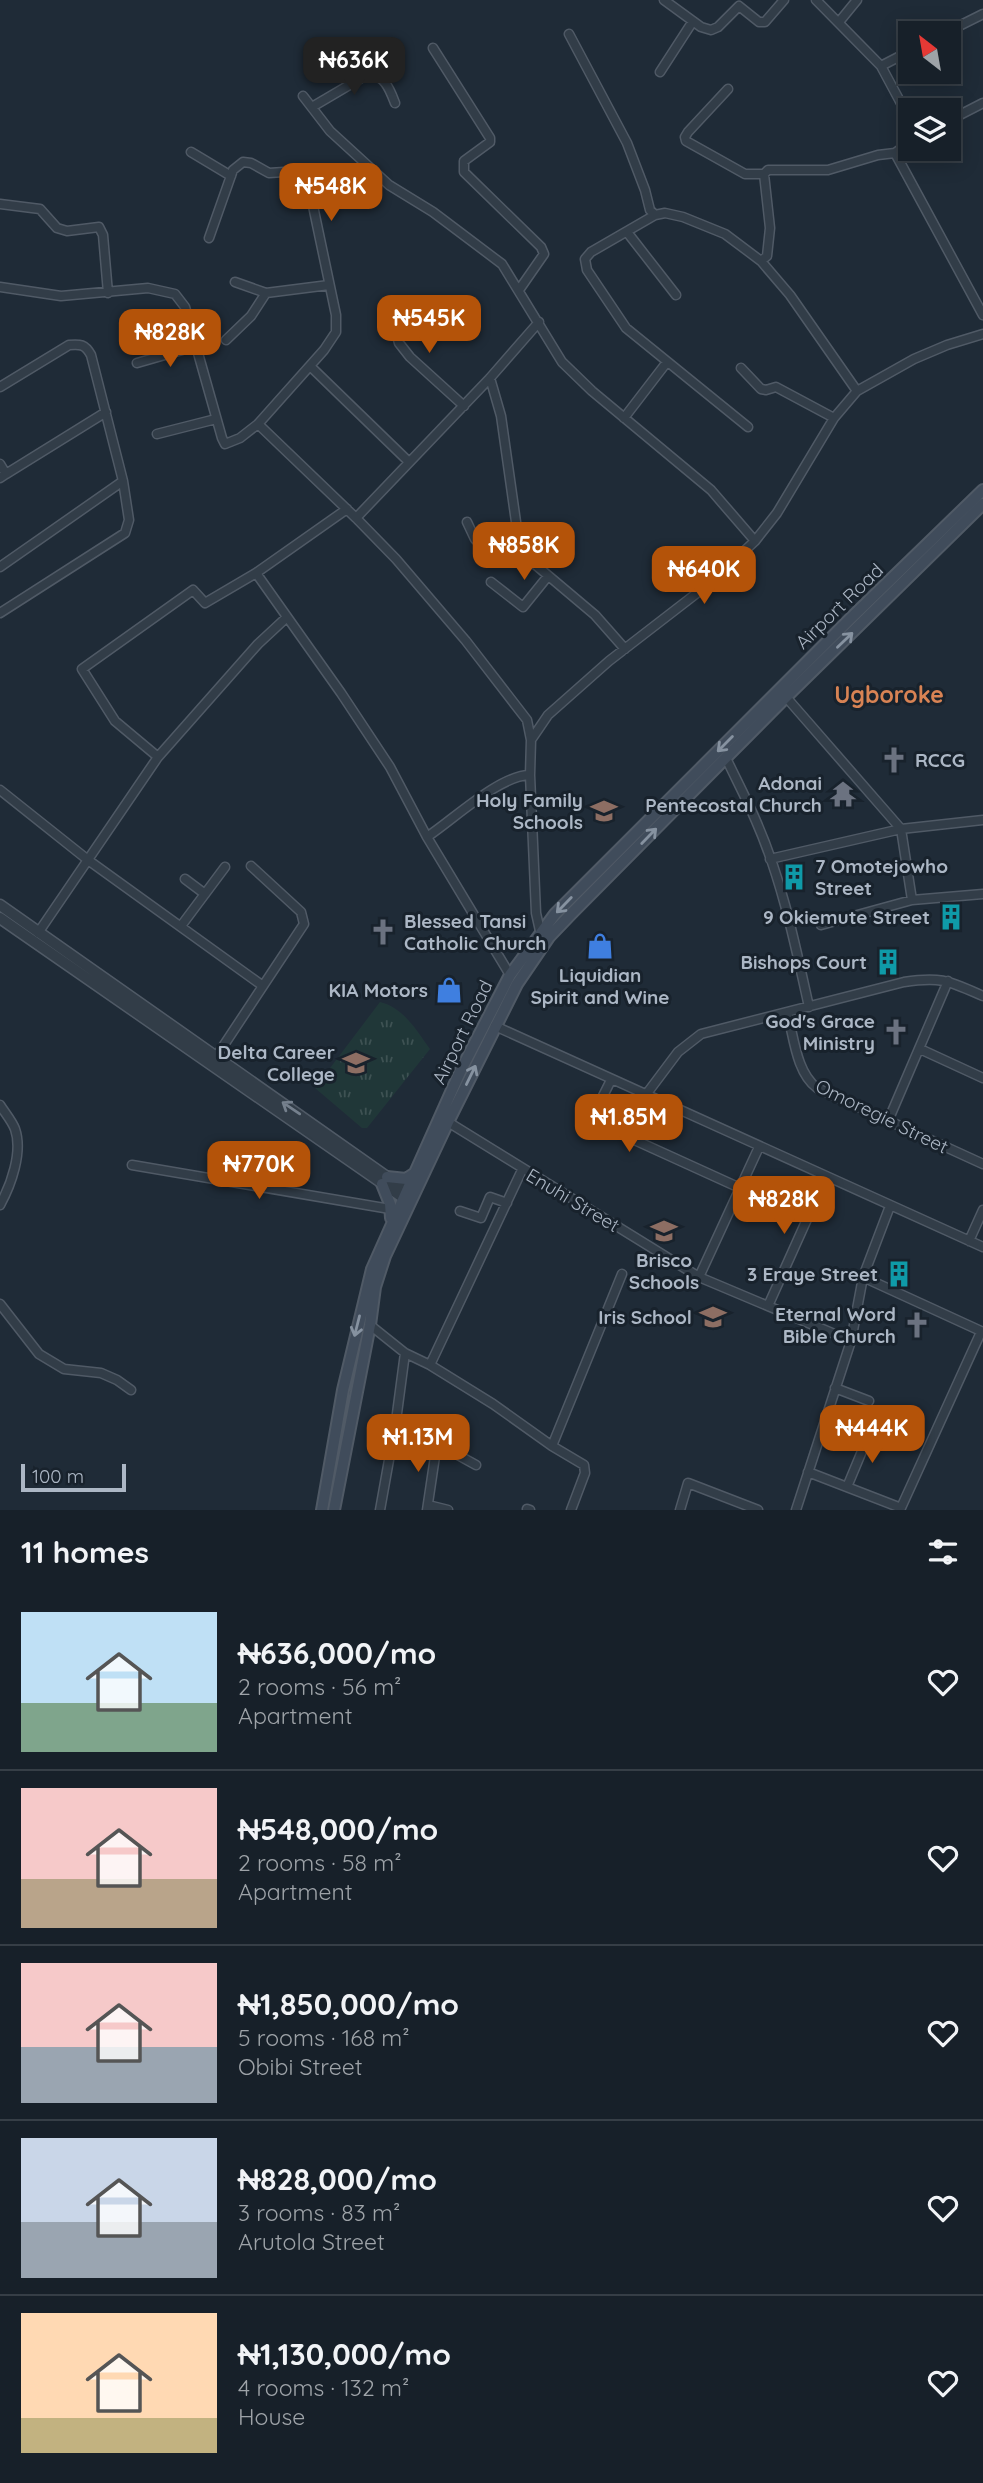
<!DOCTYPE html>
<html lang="en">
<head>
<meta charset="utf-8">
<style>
  :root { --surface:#172029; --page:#242d35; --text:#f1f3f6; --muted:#9ea3a8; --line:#363e46; --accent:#b45309 }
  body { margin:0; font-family:Quicksand,sans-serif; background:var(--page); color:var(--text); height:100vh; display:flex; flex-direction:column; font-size:26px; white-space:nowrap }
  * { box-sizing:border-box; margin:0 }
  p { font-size:23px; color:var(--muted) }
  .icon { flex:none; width:38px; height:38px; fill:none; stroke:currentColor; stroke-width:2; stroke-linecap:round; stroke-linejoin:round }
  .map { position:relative; height:1510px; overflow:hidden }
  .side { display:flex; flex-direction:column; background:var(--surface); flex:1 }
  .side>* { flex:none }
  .needle { width:46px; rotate:329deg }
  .fabs { position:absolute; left:898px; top:21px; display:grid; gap:14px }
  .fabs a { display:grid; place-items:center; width:63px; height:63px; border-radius:0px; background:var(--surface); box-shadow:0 4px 18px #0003,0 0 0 2px var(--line); font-size:35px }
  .scale { position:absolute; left:21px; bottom:18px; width:105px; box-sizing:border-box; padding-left:7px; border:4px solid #acb7c5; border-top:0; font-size:19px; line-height:24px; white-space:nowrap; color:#acb7c5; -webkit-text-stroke:5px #18222c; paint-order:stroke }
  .price { position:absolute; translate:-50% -60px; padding:0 16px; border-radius:14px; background:var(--accent); color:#fff; font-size:23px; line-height:46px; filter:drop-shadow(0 2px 4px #0008) }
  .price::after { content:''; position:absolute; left:50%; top:42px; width:21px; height:16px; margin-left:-10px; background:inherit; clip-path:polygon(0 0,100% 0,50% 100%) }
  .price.on { background:#222; color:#fff }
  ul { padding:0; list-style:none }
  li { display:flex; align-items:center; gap:21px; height:175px; padding:0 21px }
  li+li { border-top:2px solid var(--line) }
  li span { display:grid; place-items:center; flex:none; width:196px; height:140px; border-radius:0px; color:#555 }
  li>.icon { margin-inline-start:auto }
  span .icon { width:84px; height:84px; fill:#fffc; stroke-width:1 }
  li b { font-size:30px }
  h2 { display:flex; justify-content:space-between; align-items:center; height:84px; padding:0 21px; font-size:30px }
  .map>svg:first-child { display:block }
</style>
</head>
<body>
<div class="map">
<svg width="983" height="1510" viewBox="0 0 983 1510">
  <defs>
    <pattern id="grass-tufts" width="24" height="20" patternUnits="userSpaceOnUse" patternTransform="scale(1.75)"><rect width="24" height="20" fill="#203738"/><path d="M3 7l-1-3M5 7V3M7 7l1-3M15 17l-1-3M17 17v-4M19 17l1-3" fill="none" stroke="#3e5253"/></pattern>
  </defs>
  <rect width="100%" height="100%" fill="#1f2b37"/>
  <path fill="url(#grass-tufts)" d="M380,1002c24,6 36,28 50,47l-63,79h-5l-47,-40z"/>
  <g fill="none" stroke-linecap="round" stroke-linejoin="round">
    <g stroke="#505a66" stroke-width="11">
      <path id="minor" d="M664,0l37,27 10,3 7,-3 21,-21 20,16h6l19,-22
        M816,0l65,66 29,54
        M839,22l18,-22
        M945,33l38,-19
        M569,34l58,109 18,47 5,20 5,5 10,-2 18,4 42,17 36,27 29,34 67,96
        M433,48l57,90v4l-26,19v11l77,75 3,7 -25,36
        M881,66l29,-15
        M660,72l33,-51
        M728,89l-40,43 -3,5 1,4 59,33h19l4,-4h60l50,-15 17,-2 15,-11
        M303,96l27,35 59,54 44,27 69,52 60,98 30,29 119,99 44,51
        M312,107l56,-33c17,1 22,16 27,29
        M948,121l35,-18
        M191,152l40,24
        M895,153l88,162
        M0,204l40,5 17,19 10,3 32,-4 4,8 5,58
        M655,215l-64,37 -6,7 2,11 39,58 122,99
        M627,232l49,63
        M761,261l6,-5 3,-28 -6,-54
        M235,282l31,11
        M0,287l61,9 87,-8 27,6 10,13 37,131 3,6 15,-6 18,-14 66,-74 12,-18v-17l-28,-133 -4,-7 -5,-4 -30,2 -18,-10 -8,-1 -10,8 -24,68
        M389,306l10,37 11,14 54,49
        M226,340l25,-24 15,-23 63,-8
        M137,363l59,-17
        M310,366l98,95
        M741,368l20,21 5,1 10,-3 58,31
        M490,378l11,38 17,120 7,20 70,59 30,34
        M0,387l69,-42c11,-1 16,-1 22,10l32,126 -123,86
        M624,418l43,-56
        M258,424l98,94 40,41 70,82 61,79 4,20
        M157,434l59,-15
        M0,464l6,10 -6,4
        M6,474l100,-62
        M356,518l134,-140 49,-56
        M467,522l8,17 7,7 36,-10
        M256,573l85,120 49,74 37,70 83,138
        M491,582l32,25 25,-31
        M0,613l125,-80 4,-13 -6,-39
        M786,697l115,132 82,-9
        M158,757l-43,-36 -33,-52 111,-79 12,13 51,-30 91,-64
        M726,758c10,21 21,42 30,63 26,59 39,123 53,186
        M0,790l88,70 175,126
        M427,837c27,-18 73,-62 103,-62
        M770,859l131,-30 11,71
        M185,879l20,15
        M821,925l91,-25 71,-6
        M181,926l44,-59
        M540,931l-4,-18 -6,-138 1,-35 17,-25 61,-54 101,-78 45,-42 22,-28 57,-95 23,-27 57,-32 33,-14 36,-11
        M38,933l120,-176 100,-113 28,-26
        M787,1012c7,25 9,60 30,76l166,76
        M495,1026l488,221
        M920,1049l63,29
        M216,1057l88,-133 -3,-12 -50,-46
        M611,1080l-17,34 1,8 145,66
        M645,1096l33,-44 23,-18 203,-52c37,-6 45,-1 79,14
        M0,1105c5,8 12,16 15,24 8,23 -4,56 -15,76
        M888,1121l60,-140
        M448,1122l251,155 152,64
        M132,1165l258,44
        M460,1211l21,7 9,-21 17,6
        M969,1241l14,-31
        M699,1277l60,-130
        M863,1277l120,55
        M0,1304l39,50 25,15 37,4 16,7 14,10
        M768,1306l58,-129
        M370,1325l35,28 25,12 63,39 59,42 32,19 1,8 -14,37
        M430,1365l92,-195
        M835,1388l34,13
        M396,1421l80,44
        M552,1446l70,-172
        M808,1472l93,36
        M847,1487l23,-55
        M428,1505l20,5
        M527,1509l3,1
        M380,1510l16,-89 9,-68
        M427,1510l10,-67
        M680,1510l8,-27 70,27
        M796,1510l55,-169 12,-64 27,-71
        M900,1510l81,-178"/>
    </g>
    <g stroke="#505a66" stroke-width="13">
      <path id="tertiary" d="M0,905l387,272 27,15
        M0,918l408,283"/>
    </g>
    <g stroke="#505a66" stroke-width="14">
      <path id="secondary" d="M387,1177l19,2 9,-6
        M382,1184l8,20 1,14
        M322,1510l21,-120 29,-121 88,-197 50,-97 45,-61 295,-295 133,-129
        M334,1510l36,-185 5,-38 10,-31 63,-134 69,-138 32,-47 22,-23 215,-217 197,-193"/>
    </g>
    <use href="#minor" stroke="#323d48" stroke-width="8"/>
    <use href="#tertiary" stroke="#323d48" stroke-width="10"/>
    <use href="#secondary" stroke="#404c5b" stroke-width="10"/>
  </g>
  <defs><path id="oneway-shaft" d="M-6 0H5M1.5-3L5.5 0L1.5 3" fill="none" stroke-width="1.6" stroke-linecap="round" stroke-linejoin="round" transform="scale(1.75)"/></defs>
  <g stroke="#8692a0">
    <use href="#oneway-shaft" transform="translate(845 640) rotate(-44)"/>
    <use href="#oneway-shaft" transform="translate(725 744) rotate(135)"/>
    <use href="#oneway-shaft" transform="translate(649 836) rotate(-46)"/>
    <use href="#oneway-shaft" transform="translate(564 905) rotate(134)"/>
    <use href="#oneway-shaft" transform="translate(471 1075) rotate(-64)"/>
    <use href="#oneway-shaft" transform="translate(357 1326) rotate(104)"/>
  </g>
  <use stroke="#75808d" href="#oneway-shaft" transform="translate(291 1108) rotate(-146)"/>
  <defs>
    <g id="church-bare" transform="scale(2.1)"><path d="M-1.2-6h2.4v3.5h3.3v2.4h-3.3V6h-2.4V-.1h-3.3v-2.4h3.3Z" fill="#6b7280" stroke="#18222c" stroke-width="2.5" paint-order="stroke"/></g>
    <g id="temple-bare" transform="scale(2.1)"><path d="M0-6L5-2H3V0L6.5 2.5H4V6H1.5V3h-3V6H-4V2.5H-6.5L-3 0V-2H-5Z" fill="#6b7280" stroke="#18222c" stroke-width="2.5" paint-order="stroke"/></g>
    <g id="school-bare" transform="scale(2.1)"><path d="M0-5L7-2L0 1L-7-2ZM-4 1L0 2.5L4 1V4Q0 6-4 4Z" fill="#8d6e63" stroke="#18222c" stroke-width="2.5" paint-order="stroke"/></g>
    <g id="building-bare" transform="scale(2.1)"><path d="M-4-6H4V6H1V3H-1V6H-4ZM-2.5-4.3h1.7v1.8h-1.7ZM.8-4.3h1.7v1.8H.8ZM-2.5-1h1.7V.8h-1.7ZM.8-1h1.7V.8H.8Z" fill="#0f9aa8" stroke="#18222c" stroke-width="2.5" paint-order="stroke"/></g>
    <g id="shop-bare" transform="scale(2.1)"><path d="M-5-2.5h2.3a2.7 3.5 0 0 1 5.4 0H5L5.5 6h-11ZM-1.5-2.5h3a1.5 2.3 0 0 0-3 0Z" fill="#3f7fe0" stroke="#18222c" stroke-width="2.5" paint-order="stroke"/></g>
  </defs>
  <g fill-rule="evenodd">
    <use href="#church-bare" x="894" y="760"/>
    <use href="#temple-bare" x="843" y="794"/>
    <use href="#school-bare" x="604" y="811"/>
    <use href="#building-bare" x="794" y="877"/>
    <use href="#building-bare" x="951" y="917"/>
    <use href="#church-bare" x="383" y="932"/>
    <use href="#shop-bare" x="600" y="946"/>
    <use href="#building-bare" x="888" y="962"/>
    <use href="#shop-bare" x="449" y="990"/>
    <use href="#church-bare" x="896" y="1032"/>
    <use href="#school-bare" x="356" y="1063"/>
    <use href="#school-bare" x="664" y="1231"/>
    <use href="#building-bare" x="899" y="1274"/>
    <use href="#school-bare" x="713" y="1317"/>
    <use href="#church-bare" x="917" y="1325"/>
  </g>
  <g text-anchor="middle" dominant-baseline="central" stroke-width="6" stroke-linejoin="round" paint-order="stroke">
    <g font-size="19" fill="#acb7c5" stroke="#18222c">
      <text transform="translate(839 606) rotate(-44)">Airport Road</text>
      <text transform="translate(462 1032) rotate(-64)">Airport Road</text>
      <text transform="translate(882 1116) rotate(26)">Omoregie Street</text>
      <text transform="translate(573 1200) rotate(31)">Enuhi Street</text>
    </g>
    <g font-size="19" font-weight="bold" fill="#acb7c5" stroke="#18222c" text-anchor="end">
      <text x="915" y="760" text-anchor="start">RCCG</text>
      <text x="822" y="783">Adonai<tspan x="822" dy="22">Pentecostal Church</tspan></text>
      <text x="583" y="800">Holy Family<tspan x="583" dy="22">Schools</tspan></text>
      <text x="815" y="866" text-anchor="start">7 Omotejowho<tspan x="815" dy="22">Street</tspan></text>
      <text x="930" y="917">9 Okiemute Street</text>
      <text x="404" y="921" text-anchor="start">Blessed Tansi<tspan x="404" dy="22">Catholic Church</tspan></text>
      <text x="867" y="962">Bishops Court</text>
      <text x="600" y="975" text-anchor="middle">Liquidian<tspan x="600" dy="22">Spirit and Wine</tspan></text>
      <text x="428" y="990">KIA Motors</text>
      <text x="875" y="1021">God's Grace<tspan x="875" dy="22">Ministry</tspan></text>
      <text x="335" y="1052">Delta Career<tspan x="335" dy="22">College</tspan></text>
      <text x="664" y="1260" text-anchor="middle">Brisco<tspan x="664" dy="22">Schools</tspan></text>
      <text x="878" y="1274">3 Eraye Street</text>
      <text x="896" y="1314">Eternal Word<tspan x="896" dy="22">Bible Church</tspan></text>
      <text x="692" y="1317">Iris School</text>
    </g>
    <g font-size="23" font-weight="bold" fill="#d88354" stroke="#18222c">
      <text x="889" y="694">Ugboroke</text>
    </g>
  </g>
</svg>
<div class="fabs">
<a><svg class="needle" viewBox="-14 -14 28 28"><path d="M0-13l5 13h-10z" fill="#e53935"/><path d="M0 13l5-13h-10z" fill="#9ea3a8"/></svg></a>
<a><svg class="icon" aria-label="layers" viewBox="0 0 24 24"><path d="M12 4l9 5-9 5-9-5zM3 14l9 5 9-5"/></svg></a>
</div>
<div class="scale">100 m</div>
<b class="price on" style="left:354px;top:97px">₦636K</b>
<b class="price" style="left:331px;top:223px">₦548K</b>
<b class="price" style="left:429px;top:355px">₦545K</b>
<b class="price" style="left:170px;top:369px">₦828K</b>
<b class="price" style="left:524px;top:582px">₦858K</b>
<b class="price" style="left:704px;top:606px">₦640K</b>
<b class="price" style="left:629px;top:1154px">₦1.85M</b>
<b class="price" style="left:259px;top:1201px">₦770K</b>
<b class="price" style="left:784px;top:1236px">₦828K</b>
<b class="price" style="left:872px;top:1465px">₦444K</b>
<b class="price" style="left:418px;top:1474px">₦1.13M</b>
</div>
<section class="side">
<h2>11 homes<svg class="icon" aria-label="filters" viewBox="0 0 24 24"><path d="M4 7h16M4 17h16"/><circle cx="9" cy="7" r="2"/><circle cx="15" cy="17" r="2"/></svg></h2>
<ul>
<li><span style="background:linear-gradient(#bfe0f5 65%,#7fa58c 0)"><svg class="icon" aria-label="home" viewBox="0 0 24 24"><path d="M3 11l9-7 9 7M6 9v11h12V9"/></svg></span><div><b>₦636,000/mo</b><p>2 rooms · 56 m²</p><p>Apartment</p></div><svg class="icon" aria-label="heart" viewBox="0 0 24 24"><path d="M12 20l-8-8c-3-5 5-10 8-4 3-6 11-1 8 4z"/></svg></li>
<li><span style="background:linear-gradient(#f6c9c9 65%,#b9a48a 0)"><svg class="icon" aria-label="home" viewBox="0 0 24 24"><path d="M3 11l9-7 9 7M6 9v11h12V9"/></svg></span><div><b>₦548,000/mo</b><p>2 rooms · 58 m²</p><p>Apartment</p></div><svg class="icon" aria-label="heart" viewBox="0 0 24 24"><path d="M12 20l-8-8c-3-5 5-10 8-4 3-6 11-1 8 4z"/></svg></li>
<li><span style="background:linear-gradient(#f6c9c9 60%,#9aa5b1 0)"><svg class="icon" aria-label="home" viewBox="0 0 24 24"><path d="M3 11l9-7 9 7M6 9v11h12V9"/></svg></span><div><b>₦1,850,000/mo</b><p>5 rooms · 168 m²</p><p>Obibi Street</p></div><svg class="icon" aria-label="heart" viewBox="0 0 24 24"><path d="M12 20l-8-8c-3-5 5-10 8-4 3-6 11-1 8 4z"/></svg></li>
<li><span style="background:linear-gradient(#c9d6e8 60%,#9aa5b1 0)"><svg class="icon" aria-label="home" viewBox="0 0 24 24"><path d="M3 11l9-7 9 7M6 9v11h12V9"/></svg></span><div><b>₦828,000/mo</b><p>3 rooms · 83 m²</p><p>Arutola Street</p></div><svg class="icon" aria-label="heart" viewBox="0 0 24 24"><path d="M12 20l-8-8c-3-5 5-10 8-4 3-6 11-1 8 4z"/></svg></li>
<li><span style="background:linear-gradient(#ffd9b3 75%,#c2b280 0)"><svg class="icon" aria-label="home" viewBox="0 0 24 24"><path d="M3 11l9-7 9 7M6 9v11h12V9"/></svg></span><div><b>₦1,130,000/mo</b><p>4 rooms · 132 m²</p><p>House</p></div><svg class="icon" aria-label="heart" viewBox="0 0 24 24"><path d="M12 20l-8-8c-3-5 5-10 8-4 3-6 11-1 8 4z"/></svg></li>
</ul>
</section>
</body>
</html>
